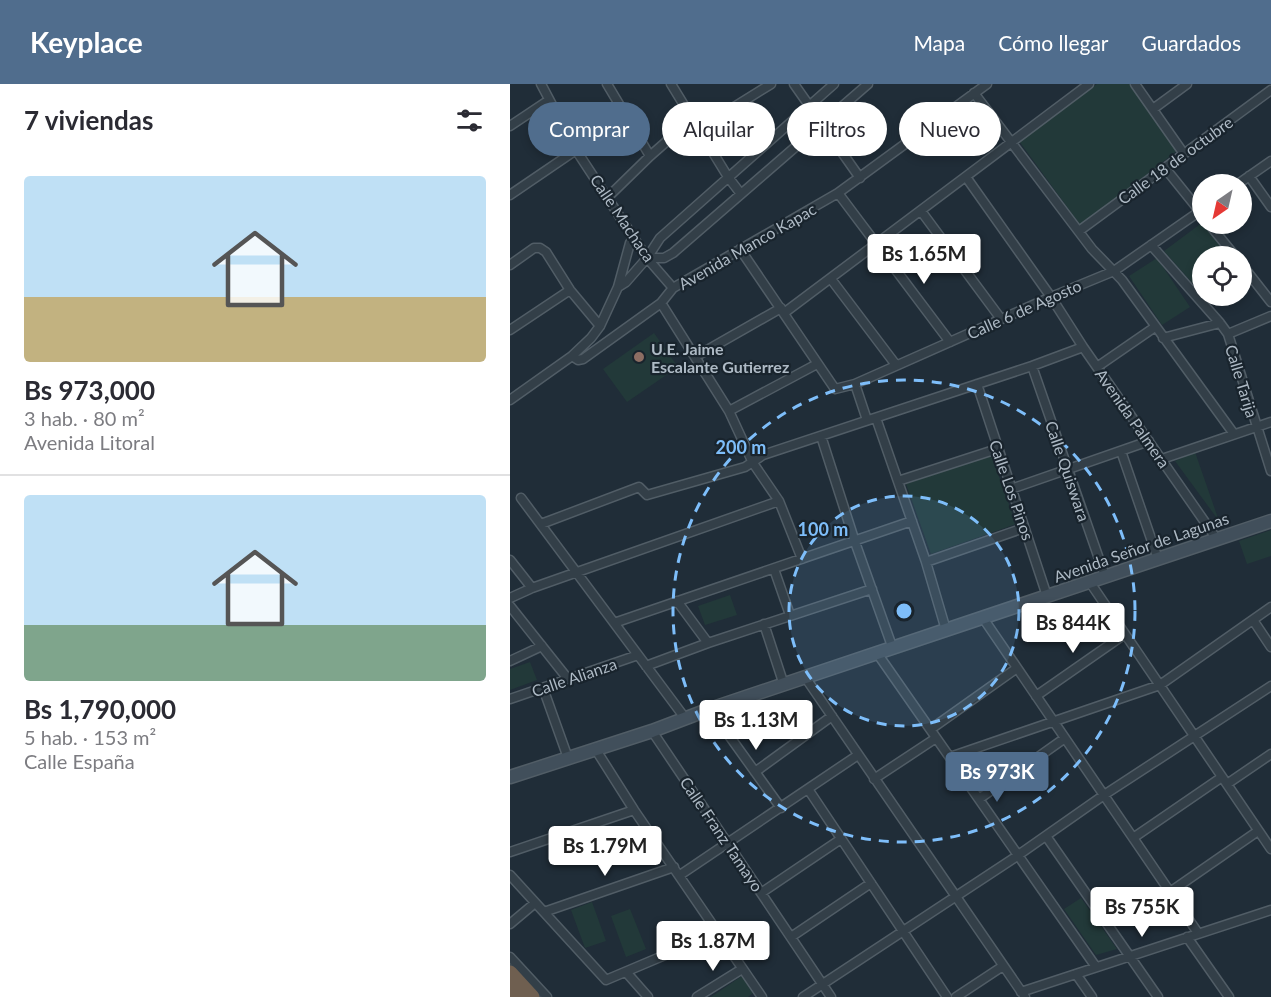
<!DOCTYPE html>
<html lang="es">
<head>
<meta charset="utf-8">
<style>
  :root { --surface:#fff; --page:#f2f2f3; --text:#2b2b33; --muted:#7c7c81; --line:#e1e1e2; --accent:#506d8d }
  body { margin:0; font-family:Lato,sans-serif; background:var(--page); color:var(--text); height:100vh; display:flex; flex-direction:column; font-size:22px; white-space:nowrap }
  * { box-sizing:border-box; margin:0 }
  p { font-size:20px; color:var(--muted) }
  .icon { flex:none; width:33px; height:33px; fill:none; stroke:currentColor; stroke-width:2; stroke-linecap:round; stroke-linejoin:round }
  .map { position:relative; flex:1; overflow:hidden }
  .drawer { display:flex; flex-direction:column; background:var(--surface); width:510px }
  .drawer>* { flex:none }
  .top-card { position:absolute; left:18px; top:18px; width:570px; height:54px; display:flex; gap:12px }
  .needle { width:39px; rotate:214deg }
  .buttons { position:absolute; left:682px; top:90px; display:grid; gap:12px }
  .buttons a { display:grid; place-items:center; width:60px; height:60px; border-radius:50%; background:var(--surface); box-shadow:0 3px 9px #0003; font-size:30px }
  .price { position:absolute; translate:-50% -51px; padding:0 14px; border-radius:6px; background:#fff; color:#222; font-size:20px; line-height:39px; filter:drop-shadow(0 2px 3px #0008) }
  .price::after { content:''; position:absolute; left:50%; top:36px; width:18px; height:14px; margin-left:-9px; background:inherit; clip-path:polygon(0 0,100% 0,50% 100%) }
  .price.selected { background:var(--accent); color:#fff }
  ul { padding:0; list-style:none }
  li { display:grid; align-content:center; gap:12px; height:318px; padding:0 24px }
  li+li { border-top:2px solid var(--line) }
  li span { display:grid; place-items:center; height:186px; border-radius:6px; color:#555 }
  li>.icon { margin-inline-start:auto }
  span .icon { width:108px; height:108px; fill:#fffc; stroke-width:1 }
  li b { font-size:26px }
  h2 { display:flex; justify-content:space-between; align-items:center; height:72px; padding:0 24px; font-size:26px }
  .tag { padding:0 21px; border-radius:27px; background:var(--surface); box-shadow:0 3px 9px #0003; font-size:21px; line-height:54px }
  .tag.selected { background:var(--accent); color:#fff }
  header { display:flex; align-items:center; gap:36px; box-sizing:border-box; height:84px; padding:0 30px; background:var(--accent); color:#fff }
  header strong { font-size:28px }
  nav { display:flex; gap:33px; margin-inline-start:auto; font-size:21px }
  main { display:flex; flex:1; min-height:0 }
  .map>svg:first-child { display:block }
</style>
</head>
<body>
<header>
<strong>Keyplace</strong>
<nav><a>Mapa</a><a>Cómo llegar</a><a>Guardados</a></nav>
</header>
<main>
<section class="drawer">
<h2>7 viviendas<svg class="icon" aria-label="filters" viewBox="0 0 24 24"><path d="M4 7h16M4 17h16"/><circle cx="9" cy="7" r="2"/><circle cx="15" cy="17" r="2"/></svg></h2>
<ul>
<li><span style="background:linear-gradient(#bfe0f5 65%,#c2b280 0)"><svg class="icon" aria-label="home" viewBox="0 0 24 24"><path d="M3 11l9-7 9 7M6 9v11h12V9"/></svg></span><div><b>Bs 973,000</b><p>3 hab. · 80 m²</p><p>Avenida Litoral</p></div></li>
<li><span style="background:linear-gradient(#bfe0f5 70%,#7fa58c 0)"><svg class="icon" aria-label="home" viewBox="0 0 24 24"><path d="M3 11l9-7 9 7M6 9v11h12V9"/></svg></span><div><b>Bs 1,790,000</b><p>5 hab. · 153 m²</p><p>Calle España</p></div></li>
</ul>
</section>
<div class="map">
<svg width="761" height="913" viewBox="0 0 761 913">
  <rect width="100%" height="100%" fill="#202d38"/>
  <path fill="#223939" d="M587,0h34l47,66 -97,76 -62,-85z
    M693,138v2h5l25,32h-30v39l-39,-44z
    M647,174l33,49 -28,18 -33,-49z
    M144,249l24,34 -51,35 -24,-33z
    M685,368l24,69 -44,-60z
    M481,370l25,70 -85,30 -25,-70z
    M761,446v26l-24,8 -8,-23z
    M220,511l7,20 -32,10 -7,-19z
    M20,578l7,18 -27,10v-21z
    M571,814l36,51 -21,6 -32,-46z
    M82,818l14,39 -21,7 -14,-38z
    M120,825l16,40 -20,8 -15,-41z
    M232,892l11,17 -5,4h-37z"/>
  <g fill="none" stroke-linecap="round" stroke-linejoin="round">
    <g stroke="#515d66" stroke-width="11">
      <path id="street" d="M31,0l35,66 71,108 26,30
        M97,0l43,72
        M161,0l57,93 13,17
        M284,0l66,94
        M324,0l-174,154 -13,20h17l9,-5 195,-169
        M625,0l49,70
        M464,9l118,156 30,31 112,154
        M643,25l34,-25
        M0,42l39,-26
        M189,45l72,-45
        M655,84l37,46
        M739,92l22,31
        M456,93l85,120 32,50 133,191
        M728,100l33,-23
        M328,109l112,149
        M0,111l66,-45
        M98,113l42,-41 42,-37
        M411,127l80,108
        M699,140l26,32
        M569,147l192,-141
        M641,161l69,78 8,11 43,137
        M230,165l95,140 20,-5 196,-87 63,-26 89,-62
        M0,181l24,-17h6l6,4 24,38 30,36
        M732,181l29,37
        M321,195l65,86
        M108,203l12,-44 4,-6
        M151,219l68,108 24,52 26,38 23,58
        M274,229l305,-229
        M0,246l60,-40
        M718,250l43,-18
        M653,254l57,-15
        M62,272l6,4 5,-1 78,-56 12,-15 165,-95 149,-109
        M185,273l86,-49
        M522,282l73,210
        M587,283l58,-40
        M345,300l12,36
        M467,300l70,212
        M0,316l62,-44 19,-18 9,-12 18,-39 8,-5 21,-24
        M219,327l88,-47
        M366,334l50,144 20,68
        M311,352l34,106 38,107
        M611,367l37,108
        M652,375l109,-37
        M388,397l99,-32
        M501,405l138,-48
        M11,414l164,220
        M31,440l98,-37 8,8 98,-28 18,-12 269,-89 51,-19
        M0,476l22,28
        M416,478l98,-34
        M264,485l16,46
        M579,497l182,268
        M0,514l22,-10 247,-87
        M167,517l31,42
        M0,522l58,73
        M473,534l215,315
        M743,536l18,27
        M104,539l298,-102
        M254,540l20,61
        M367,569l219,314
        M0,577l32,-15
        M136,582l62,-23 164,-54
        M295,593l220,320
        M33,604l25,70
        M526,612l89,-62
        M0,615l128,-44
        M200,625l71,99
        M421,645l86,-61
        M142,647l179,266
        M86,666l38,60 128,187
        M440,673l210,-72 111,-78
        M245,688l77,-56
        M364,695l62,-41
        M717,700l44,-30
        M298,705l139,208
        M469,715l86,-61
        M536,752l112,161
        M623,754l89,-61
        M0,768l124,-42
        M0,791l96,105 111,-47
        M170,791l178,-120
        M660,808l88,-61
        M251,809l80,-54
        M34,828l130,-45
        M0,840l25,-21
        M281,853l80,-54
        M677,853l42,60
        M0,873l37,40
        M116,888l22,25
        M566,890l16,23
        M511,908l250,-82
        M187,913l45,-28
        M293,913l214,-141 87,-61 167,-109
        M446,913l47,-31"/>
    </g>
    <g stroke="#515d66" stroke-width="15">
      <path id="secondary" d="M0,693l142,-46 58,-22 561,-188"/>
    </g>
    <g stroke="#3e4a53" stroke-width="18">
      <path id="highway" d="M0,889l22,24
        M0,907l5,6"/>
    </g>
    <use href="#street" stroke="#333f48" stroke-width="8"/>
    <use href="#secondary" stroke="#414f5b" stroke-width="12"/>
    <use href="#highway" stroke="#6f5f50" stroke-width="15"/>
  </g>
  <circle cx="394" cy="527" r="115" fill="#7ebefa" fill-opacity=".12"/>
  <g fill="none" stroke="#7ebefa" stroke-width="3" stroke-dasharray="10 8">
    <circle cx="394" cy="527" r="115"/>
    <circle cx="394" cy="527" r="231"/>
  </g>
  <circle fill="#8d6e63" stroke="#19242d" stroke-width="2" cx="129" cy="273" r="6"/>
  <g text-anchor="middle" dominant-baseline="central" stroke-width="4.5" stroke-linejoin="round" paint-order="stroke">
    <g font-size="16" fill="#aebac5" stroke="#19242d">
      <text transform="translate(665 76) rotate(-36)">Calle 18 de octubre</text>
      <text transform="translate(113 134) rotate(56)">Calle Machaca</text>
      <text transform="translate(237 162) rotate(-30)">Avenida Manco Kapac</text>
      <text transform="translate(514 225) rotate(-24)">Calle 6 de Agosto</text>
      <text transform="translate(732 297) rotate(73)">Calle Tarija</text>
      <text transform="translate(623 334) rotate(55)">Avenida Palmera</text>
      <text transform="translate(558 387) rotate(71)">Calle Quiswara</text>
      <text transform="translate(502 406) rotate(71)">Calle Los Pinos</text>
      <text transform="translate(631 463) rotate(-19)">Avenida Señor de Lagunas</text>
      <text transform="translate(64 593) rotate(-19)">Calle Alianza</text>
      <text transform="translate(212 750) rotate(56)">Calle Franz Tamayo</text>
    </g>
    <g font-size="16" font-weight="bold" fill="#aebac5" stroke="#19242d" text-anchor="start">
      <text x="141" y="264">U.E. Jaime<tspan x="141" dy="18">Escalante Gutierrez</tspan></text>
    </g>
  </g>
  <circle cx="394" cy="527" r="9" fill="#7ebefa" stroke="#19242d" stroke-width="3"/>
  <g font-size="18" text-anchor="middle" font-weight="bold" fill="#7ebefa" stroke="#19242d" stroke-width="4.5" stroke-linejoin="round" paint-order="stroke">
    <text x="231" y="370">200 m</text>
    <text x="313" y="452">100 m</text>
  </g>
</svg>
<div class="buttons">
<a><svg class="needle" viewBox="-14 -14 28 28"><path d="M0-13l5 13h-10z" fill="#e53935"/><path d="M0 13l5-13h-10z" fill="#7c7c81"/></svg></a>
<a><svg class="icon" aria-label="locate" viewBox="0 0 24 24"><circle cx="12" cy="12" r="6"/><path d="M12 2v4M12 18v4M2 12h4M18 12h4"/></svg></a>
</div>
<b class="price" style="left:414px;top:201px">Bs 1.65M</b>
<b class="price" style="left:563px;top:570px">Bs 844K</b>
<b class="price" style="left:246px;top:667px">Bs 1.13M</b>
<b class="price selected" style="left:487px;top:719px">Bs 973K</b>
<b class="price" style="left:95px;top:793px">Bs 1.79M</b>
<b class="price" style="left:632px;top:854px">Bs 755K</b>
<b class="price" style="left:203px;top:888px">Bs 1.87M</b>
<div class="top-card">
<a class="tag selected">Comprar</a>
<a class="tag">Alquilar</a>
<a class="tag">Filtros</a>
<a class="tag">Nuevo</a>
</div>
</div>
</main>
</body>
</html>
